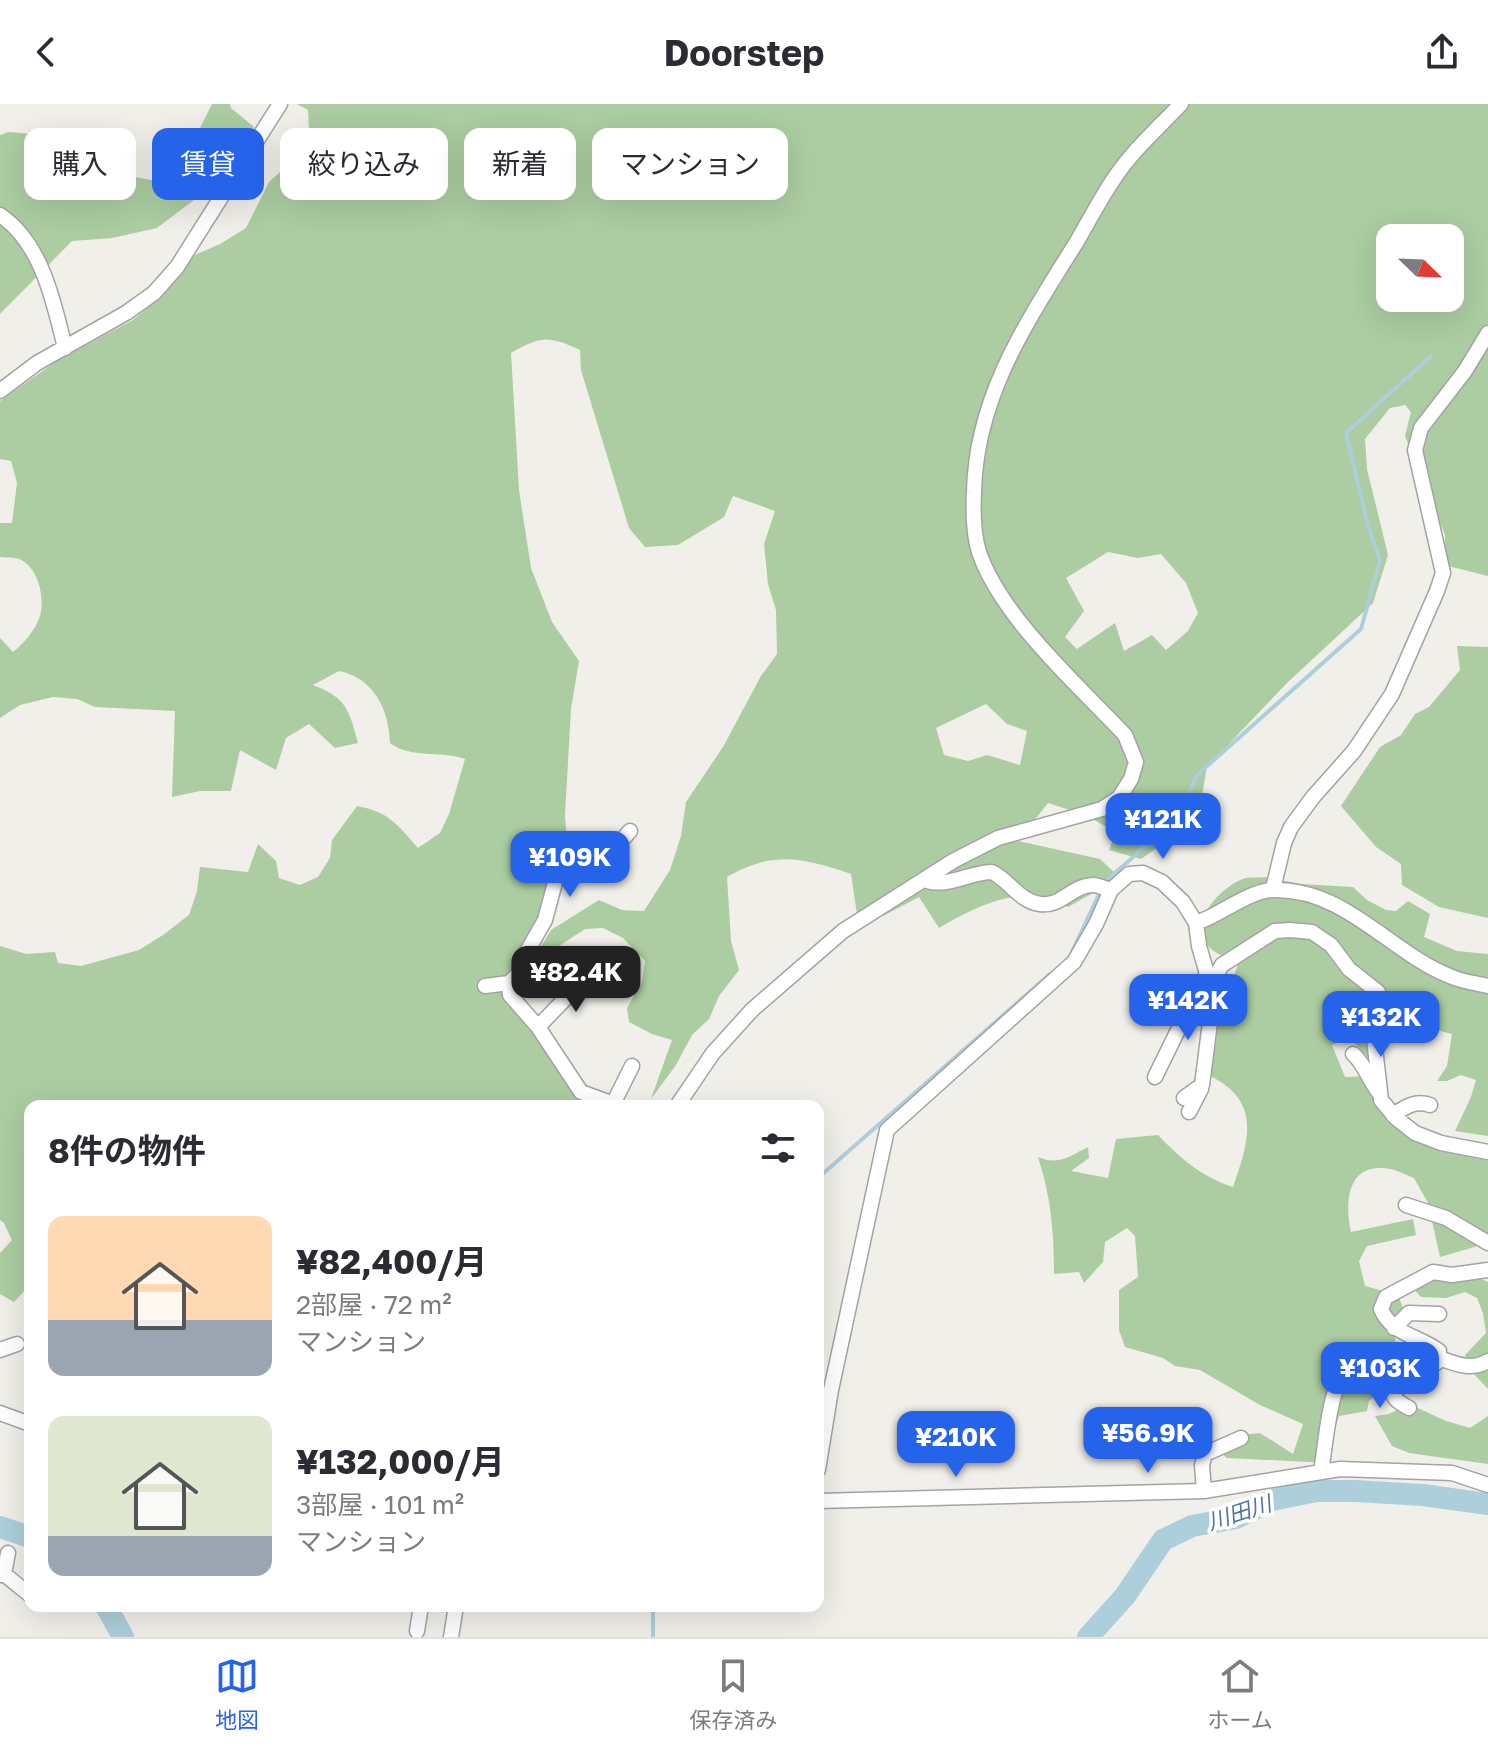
<!DOCTYPE html>
<html lang="ja">
<head>
<meta charset="utf-8">
<style>
  :root { --surface:#fff; --page:#f7f7f7; --text:#2b2b33; --muted:#7c7c81; --line:#e1e1e2; --accent:#2563eb }
  body { margin:0; font-family:"Golos Text","Noto Sans JP",sans-serif; background:var(--page); color:var(--text); height:100vh; display:flex; flex-direction:column; font-size:30px; white-space:nowrap }
  * { box-sizing:border-box; margin:0 }
  p { font-size:26px; color:var(--muted) }
  .icon { flex:none; width:44px; height:44px; fill:none; stroke:currentColor; stroke-width:2; stroke-linecap:round; stroke-linejoin:round }
  .map { position:relative; flex:1; overflow:hidden }
  .panel { position:absolute; left:24px; top:996px; width:800px; height:512px; display:flex; flex-direction:column; background:var(--surface); border-radius:16px; box-shadow:0 8px 32px #0002 }
  .panel>* { flex:none }
  .hud { position:absolute; left:24px; top:24px; width:800px; height:72px; display:flex; gap:16px }
  .needle { width:52px; rotate:113deg }
  .fabs { position:absolute; left:1376px; top:120px; display:grid; gap:16px }
  .fabs a { display:grid; place-items:center; width:88px; height:88px; border-radius:16px; background:var(--surface); box-shadow:0 8px 32px #0002; font-size:40px }
  .price { position:absolute; translate:-50% -68px; padding:0 18px; border-radius:16px; background:var(--accent); color:#fff; font-size:26px; line-height:52px; filter:drop-shadow(0 2px 4px #0008) }
  .price::after { content:''; position:absolute; left:50%; top:48px; width:24px; height:18px; margin-left:-12px; background:inherit; clip-path:polygon(0 0,100% 0,50% 100%) }
  .price.current { background:#222; color:#fff }
  ul { padding:0; list-style:none }
  li { display:flex; align-items:center; gap:24px; height:200px; padding:0 24px }
  li span { display:grid; place-items:center; flex:none; width:224px; height:160px; border-radius:16px; color:#555 }
  li>.icon { margin-inline-start:auto }
  span .icon { width:96px; height:96px; fill:#fffc; stroke-width:1 }
  li b { font-size:34px }
  h2 { display:flex; justify-content:space-between; align-items:center; height:96px; padding:0 24px; font-size:34px }
  .pill { padding:0 28px; border-radius:16px; background:var(--surface); box-shadow:0 8px 32px #0002; font-size:28px; line-height:72px }
  .pill.current { background:var(--accent); color:#fff }
  header { display:flex; justify-content:space-between; align-items:center; height:104px; padding:0 24px; background:var(--surface); font-size:36px; font-weight:700 }
  .menu { display:flex; justify-content:space-around; align-items:center; height:112px; border-top:2px solid var(--line); background:var(--surface); font-size:22px; color:var(--muted) }
  .menu a { display:grid; justify-items:center; gap:4px }
  .menu .current { color:var(--accent) }
  .map>svg:first-child { display:block }
</style>
</head>
<body>
<header><svg class="icon" aria-label="back" viewBox="0 0 24 24"><path d="M15 5l-7 7 7 7"/></svg>Doorstep<svg class="icon" aria-label="share" viewBox="0 0 24 24"><path d="M12 15V3M7 8l5-5 5 5M5 13v7h14v-7"/></svg></header>
<div class="map">
<svg width="1488" height="1533" viewBox="0 0 1488 1533">
  <rect width="100%" height="100%" fill="#f1efe9"/>
  <path fill="#abcda1" fill-rule="evenodd" d="M212,0h18l1,4 23,19 -31,51 -66,50 -45,10 -40,3 -72,73v-179l9,-3 34,3 19,11 19,21 76,14 22,-11z
    M297,0h1191v472l-44,-11 1,-30 -40,-99 6,-24 -6,-7 -15,3 -25,31 2,30 21,86 -15,48 -86,80 -80,84 -6,34 -27,35 -33,23 -32,-9 7,-18 -31,-17 -37,-12 -30,38 82,18 20,19 -52,29c-8,-3 -16,-8 -24,-10 -36,-7 -76,14 -105,31l-20,-31 -36,19 -25,5 -7,-47c-48,-16 -78,-24 -124,3l4,64 8,29 -20,26 -10,23 -17,16 -16,30 -25,34 21,-59 -20,-6 -23,-12 -2,-14 15,-26 3,-21 -22,-23 -20,-10 -18,1 -26,17 -20,4 12,-20 48,-30 23,10 22,1 26,-41 11,-34 5,-34 37,-55 38,-71 16,-22 -1,-44 -8,-26 -4,-40 11,-33 -42,-15 -9,21 -46,28 -33,2 -16,-19 -48,-158 -1,-20c-32,-15 -39,-14 -69,3l8,137 12,78 21,54 27,39 -8,48 -6,107 3,34 -52,125 4,30 46,75 52,26h-588v179l-16,17 -14,-8v-41l12,-13 -8,-17 -4,-3v-274l26,8 29,-2 3,11 23,3 58,-16 24,-15 26,-20 8,-24 3,-24 48,5 10,-28 18,17 3,17 21,7 18,-8 12,-19 2,-18 25,-34c32,6 40,18 61,42l22,-15 9,-19 16,-55c-25,-9 -54,0 -75,-16 -1,-33 -16,-65 -51,-72l-26,14c34,13 36,25 45,58l-23,5 -26,-24 -23,14 -10,32 -36,-20 -9,41h-31l-28,6 3,-86 -80,-4 -18,-8 -24,-2 -33,8 -20,13v-80l13,14c11,-9 22,-21 27,-36 5,-17 -1,-49 -21,-57 -5,-2 -13,-1 -19,-2v-34h12l5,-40 -6,-22 -11,-2v-58l58,-41 75,-40 29,-25 33,-40 25,-11 26,-16 23,-46 19,-17 21,-34 -1,-21zM1390,134h60v60h-60zM1108,448l30,6 23,-4 25,29 12,30 -10,18 -22,19 -14,-15 -28,16 -9,-28 -38,26 -12,-12 19,-26 -18,-33zM986,600l21,20 20,7 -7,34 -33,-10 -19,6 -24,-6 -8,-27z
    M1457,542l31,1v271l-49,-11 -37,-22 -1,-21 -25,-17 -35,-41 39,-59 21,-12 14,-21 14,-7 31,-37z
    M1265,773l36,7 52,3 14,13 19,10 10,1 12,-10 22,13 -6,23 33,14 31,3v182l-33,-5 16,-34 5,-17 -15,-5 -14,6h-10l10,-15 5,-32c-25,-6 -52,-18 -75,-3l-3,33 -25,-27 -17,8 13,32 25,-1 4,14 62,54 52,11v88l-48,14 -12,-54 -14,-25c-10,-4 -21,-10 -32,-10 -36,-2 -37,38 -31,64l62,-13 3,16 -49,11 -8,15 6,25 33,9 8,21c-13,22 -15,31 -5,55l-32,30 -2,10 -28,5 -8,25v22l-104,-5 -15,-12 20,-10 28,-3 33,21 10,-30 -43,-19 -60,-35 -25,-4 -12,-8 -38,-11 -6,-17v-40l19,-13 -3,-41 -8,-8 -22,14 -2,20 -19,21 -5,-11 -25,2c0,-43 -3,-76 -16,-117 20,9 32,-1 50,-10l1,11 -18,13 37,7 8,-39 42,-4c23,24 44,42 75,52 16,-46 29,-86 -23,-111l10,-61 18,-51c-8,-5 -21,-10 -27,-15 -27,-24 10,-64 35,-71 6,-1 13,0 19,-1z
    M1449,1166l23,5 16,7v107l-15,-16 -8,-18 21,-22 -3,-20 -6,-15 -12,-6 -19,6 -25,-1 -12,-13z
    M1409,1300l37,17 24,7 18,-12v48l-79,-11 -17,-7 -17,-30 14,-2z"/>
  <g fill="none" stroke-linecap="round" stroke-linejoin="round">
    <path stroke="#adcedb" stroke-width="4" d="M1105,778l72,-64 20,-43 164,-146 19,-69 -12,-34 -22,-93 85,-77
      M1071,850l29,-62
      M818,1074l232,-204
      M653,1502v31"/>
    <path stroke="#adcedb" stroke-width="22" d="M0,1423l30,10
      M106,1502l17,31
      M1088,1533l37,-41 38,-56 29,-14 44,-8 36,-18 44,-9h39l68,4 65,9"/>
    <g stroke="#a3a3a3" stroke-width="17">
      <path id="minor" d="M0,111c42,28 54,88 65,133
        M0,287l37,-28 89,-50 28,-20 23,-26 103,-163
        M925,776c21,9 45,-8 67,-8 18,9 27,29 48,32 22,3 32,-19 53,-19 5,0 13,4 18,5
        M1273,785l11,-46 7,-16 22,-30 41,-46 38,-57 45,-103 6,-18 -28,-123 6,-22 44,-57 23,-38
        M1196,819c25,-8 54,-34 80,-33 71,0 114,63 176,87 11,5 24,6 36,9
        M509,879l12,-12v-9l24,-42 20,-75c14,-3 46,2 55,-4 4,-2 7,-7 10,-10
        M485,882l24,-3 1,12 28,32 43,65 38,14
        M538,923l49,-51
        M1353,950c12,10 16,27 27,40
        M1155,973l26,-53 7,-9 14,-3
        M1184,994l18,-13 11,-86
        M613,1000l19,-38
        M677,1002l36,-53 39,-43 91,-79 110,-70 45,-23 104,-29 17,-11 12,-19 5,-17 -11,-27c-47,-50 -124,-118 -146,-183 -6,-19 -6,-40 -5,-60 2,-96 53,-170 102,-249 16,-27 31,-58 51,-82 16,-20 36,-38 54,-57
        M1189,1008l12,-23
        M1393,1011c12,-8 22,-15 37,-10
        M1406,1101l40,13 42,25
        M1394,1224l15,-15 30,1
        M0,1246l17,-6
        M1439,1254c17,6 32,13 49,3
        M1392,1283c0,12 6,15 17,21
        M0,1309l30,11
        M818,1366l13,-80 56,-260 187,-168 22,-38 15,-34 18,-16 14,-1 19,9 21,20 13,21 3,23 7,24 2,26 5,3 3,-24 6,-10 53,-34 15,-1 22,2 19,13 18,24 29,23 4,32 -8,15 7,61 15,18 19,15 26,10 47,9
        M1321,1368c4,-24 7,-64 16,-86 15,-40 38,-30 55,1l7,1 40,-27v-10c-20,-15 -48,-17 -58,-42l5,-12 47,-25 19,3 36,-5
        M1204,1387l-2,-26 3,-11 36,-16
        M818,1397l386,-10 136,-22 112,4 36,12
        M4,1470l4,-21
        M0,1471l4,-1 26,21
        M417,1527l4,-25
        M451,1533l5,-31"/>
    </g>
    <use href="#minor" stroke="#fff" stroke-width="14"/>
  </g>
  <g text-anchor="middle" dominant-baseline="central" stroke-width="7" stroke-linejoin="round" paint-order="stroke">
    <g font-size="22" font-style="italic" fill="#5075a4" stroke="#fff">
      <text transform="translate(1239 1408) rotate(-18)">川田川</text>
    </g>
  </g>
</svg>
<div class="fabs">
<a><svg class="needle" viewBox="-14 -14 28 28"><path d="M0-13l5 13h-10z" fill="#e53935"/><path d="M0 13l5-13h-10z" fill="#7c7c81"/></svg></a>
</div>
<b class="price" style="left:1163px;top:757px">¥121K</b>
<b class="price" style="left:570px;top:795px">¥109K</b>
<b class="price current" style="left:576px;top:910px">¥82.4K</b>
<b class="price" style="left:1188px;top:938px">¥142K</b>
<b class="price" style="left:1381px;top:955px">¥132K</b>
<b class="price" style="left:1380px;top:1306px">¥103K</b>
<b class="price" style="left:1148px;top:1371px">¥56.9K</b>
<b class="price" style="left:956px;top:1375px">¥210K</b>
<div class="hud">
<a class="pill">購入</a>
<a class="pill current">賃貸</a>
<a class="pill">絞り込み</a>
<a class="pill">新着</a>
<a class="pill">マンション</a>
</div>
<section class="panel">
<h2>8件の物件<svg class="icon" aria-label="filters" viewBox="0 0 24 24"><path d="M4 7h16M4 17h16"/><circle cx="9" cy="7" r="2"/><circle cx="15" cy="17" r="2"/></svg></h2>
<ul>
<li><span style="background:linear-gradient(#ffd9b3 65%,#9aa5b1 0)"><svg class="icon" aria-label="home" viewBox="0 0 24 24"><path d="M3 11l9-7 9 7M6 9v11h12V9"/></svg></span><div><b>¥82,400/月</b><p>2部屋 · 72 m²</p><p>マンション</p></div></li>
<li><span style="background:linear-gradient(#dfe7d0 75%,#9aa5b1 0)"><svg class="icon" aria-label="home" viewBox="0 0 24 24"><path d="M3 11l9-7 9 7M6 9v11h12V9"/></svg></span><div><b>¥132,000/月</b><p>3部屋 · 101 m²</p><p>マンション</p></div></li>
</ul>
</section>
</div>
<nav class="menu">
<a class="current"><svg class="icon" aria-label="map" viewBox="0 0 24 24"><path d="M3 6l6-2 6 2 6-2v14l-6 2-6-2-6 2zM9 4v14M15 6v14"/></svg>地図</a>
<a><svg class="icon" aria-label="saved" viewBox="0 0 24 24"><path d="M7 4h10v16l-5-4-5 4z"/></svg>保存済み</a>
<a><svg class="icon" aria-label="home" viewBox="0 0 24 24"><path d="M3 11l9-7 9 7M6 9v11h12V9"/></svg>ホーム</a>
</nav>
</body>
</html>
